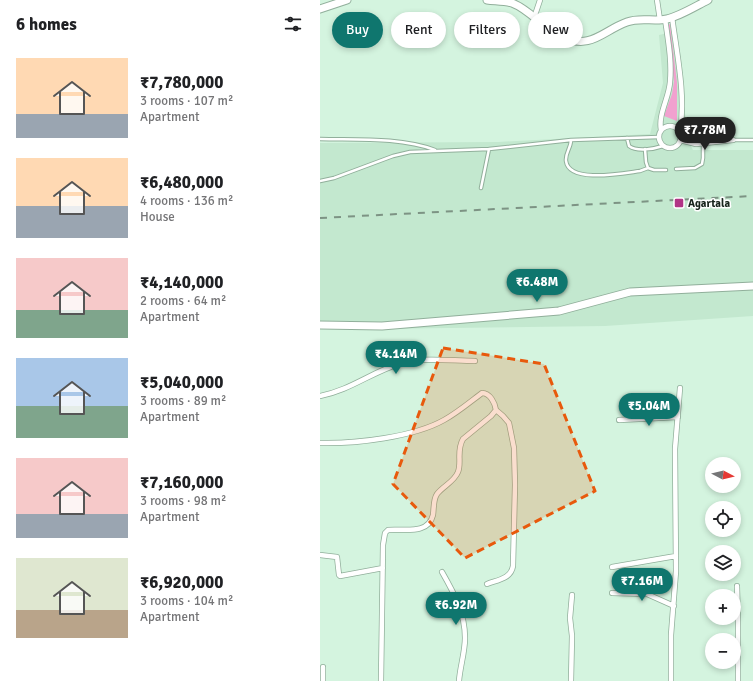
<!DOCTYPE html>
<html lang="en">
<head>
<meta charset="utf-8">
<style>
  :root { --surface:#fff; --page:#f2f2f2; --text:#202124; --muted:#757577; --accent:#0f766e }
  body { margin:0; font-family:Signika,sans-serif; background:var(--page); color:var(--text); height:100vh; display:flex; flex-direction:column; font-size:15px; white-space:nowrap }
  * { box-sizing:border-box; margin:0 }
  p { font-size:13px; color:var(--muted) }
  .icon { flex:none; width:22px; height:22px; fill:none; stroke:currentColor; stroke-width:2; stroke-linecap:round; stroke-linejoin:round }
  .map { position:relative; flex:1; overflow:hidden }
  .side { display:flex; flex-direction:column; background:var(--surface); width:320px }
  .side>* { flex:none }
  .top-card { position:absolute; left:12px; top:12px; width:361px; height:36px; display:flex; gap:8px }
  .needle { width:26px; rotate:97deg }
  .tools { position:absolute; left:385px; top:457px; display:grid; gap:8px }
  .tools a { display:grid; place-items:center; width:36px; height:36px; border-radius:50%; background:var(--surface); box-shadow:0 2px 6px #0003; font-size:20px }
  .price { position:absolute; translate:-50% -34px; padding:0 9px; border-radius:14px; background:var(--accent); color:#fff; font-size:13px; line-height:26px; filter:drop-shadow(0 1px 2px #0008) }
  .price::after { content:''; position:absolute; left:50%; top:24px; width:12px; height:9px; margin-left:-6px; background:inherit; clip-path:polygon(0 0,100% 0,50% 100%) }
  .price.current { background:#222; color:#fff }
  ul { padding:0; list-style:none }
  li { display:flex; align-items:center; gap:12px; height:100px; padding:0 16px }
  li span { display:grid; place-items:center; flex:none; width:112px; height:80px; border-radius:0px; color:#555 }
  li>.icon { margin-inline-start:auto }
  span .icon { width:48px; height:48px; fill:#fffc; stroke-width:1 }
  li b { font-size:17px }
  h2 { display:flex; justify-content:space-between; align-items:center; height:48px; padding:0 16px; font-size:17px }
  .pill { padding:0 14px; border-radius:18px; background:var(--surface); box-shadow:0 2px 6px #0003; font-size:14px; line-height:36px }
  .pill.current { background:var(--accent); color:#fff }
  main { display:flex; flex:1; min-height:0 }
  .map>svg:first-child { display:block }
</style>
</head>
<body>
<main>
<section class="side">
<h2>6 homes<svg class="icon" aria-label="filters" viewBox="0 0 24 24"><path d="M4 7h16M4 17h16"/><circle cx="9" cy="7" r="2"/><circle cx="15" cy="17" r="2"/></svg></h2>
<ul>
<li><span style="background:linear-gradient(#ffd9b3 70%,#9aa5b1 0)"><svg class="icon" aria-label="home" viewBox="0 0 24 24"><path d="M3 11l9-7 9 7M6 9v11h12V9"/></svg></span><div><b>₹7,780,000</b><p>3 rooms · 107 m²</p><p>Apartment</p></div></li>
<li><span style="background:linear-gradient(#ffd9b3 60%,#9aa5b1 0)"><svg class="icon" aria-label="home" viewBox="0 0 24 24"><path d="M3 11l9-7 9 7M6 9v11h12V9"/></svg></span><div><b>₹6,480,000</b><p>4 rooms · 136 m²</p><p>House</p></div></li>
<li><span style="background:linear-gradient(#f6c9c9 65%,#7fa58c 0)"><svg class="icon" aria-label="home" viewBox="0 0 24 24"><path d="M3 11l9-7 9 7M6 9v11h12V9"/></svg></span><div><b>₹4,140,000</b><p>2 rooms · 64 m²</p><p>Apartment</p></div></li>
<li><span style="background:linear-gradient(#a9c7e8 60%,#7fa58c 0)"><svg class="icon" aria-label="home" viewBox="0 0 24 24"><path d="M3 11l9-7 9 7M6 9v11h12V9"/></svg></span><div><b>₹5,040,000</b><p>3 rooms · 89 m²</p><p>Apartment</p></div></li>
<li><span style="background:linear-gradient(#f6c9c9 70%,#9aa5b1 0)"><svg class="icon" aria-label="home" viewBox="0 0 24 24"><path d="M3 11l9-7 9 7M6 9v11h12V9"/></svg></span><div><b>₹7,160,000</b><p>3 rooms · 98 m²</p><p>Apartment</p></div></li>
<li><span style="background:linear-gradient(#dfe7d0 65%,#b9a48a 0)"><svg class="icon" aria-label="home" viewBox="0 0 24 24"><path d="M3 11l9-7 9 7M6 9v11h12V9"/></svg></span><div><b>₹6,920,000</b><p>3 rooms · 104 m²</p><p>Apartment</p></div></li>
</ul>
</section>
<div class="map">
<svg width="433" height="681" viewBox="0 0 433 681">
  <rect width="100%" height="100%" fill="#d4f4df"/>
  <path fill="#c3e8cf" d="M356,31l12,109 5,10h60v166l-148,10 -239,3 -39,-8h-7v-178l178,-1 152,-8 13,-51 -4,-48z"/>
  <path fill="#f1a1cf" d="M350,24l7,59v38l-13,-5 8,-22 2,-12 -6,-57z"/>
  <g fill="none" stroke-linecap="round" stroke-linejoin="round">
    <g stroke="#91af9b" stroke-width="4.5">
      <path id="lane" d="M307,138l2,8c8,6 25,3 34,0
        M0,139c36,1 80,-2 115,11
        M251,140c0,8 -6,13 -5,21 3,23 58,12 74,10l8,-3
        M414,140h19
        M325,149l1,13 2,6 6,2h12
        M356,169l19,-1 7,-4 1,-6v-15
        M0,181l14,-3 59,-22 17,-4 79,-3 82,-9 88,-3
        M161,188l8,-39"/>
    </g>
    <g stroke="#91af9b" stroke-width="6">
      <path id="street" d="M337,0l3,20
        M352,17c5,38 14,78 8,116
        M214,18l6,-18
        M339 137a11 11 0 1 1 22 0a11 11 0 1 1-22 0Z
        M341,130c-3,-16 8,-32 9,-48 2,-21 -2,-42 -5,-63
        M360,140l16,4 37,-4
        M0,396c31,-6 53,-25 82,-33 23,-6 50,-2 73,-2
        M299,420l59,-3
        M0,443c35,1 94,-6 124,-23 13,-7 26,-18 38,-27 8,0 13,10 14,17l-5,6 -28,23c-7,12 -1,23 -5,33 -4,10 -15,14 -21,22 -4,6 -3,14 -4,21 -5,21 -31,13 -45,15l-3,3 -2,12 -2,136
        M0,555l17,2 2,18 1,1 43,-8
        M292,567l64,-11
        M122,572c12,21 23,41 23,66 0,14 -5,29 -6,43
        M167,584c10,-4 24,-5 26,-18l2,-81 -1,-37 -5,-25 -6,-7 -7,-6
        M417,586l1,35v60
        M292,593l35,1 27,12
        M3,681v-14
        M251,681l1,-45 -2,-18 2,-23
        M351,681v-46l5,-64 -1,-122 5,-61"/>
    </g>
    <g stroke="#91af9b" stroke-width="9">
      <path id="secondary" d="M167,0c8,1 17,1 25,3 19,7 31,26 50,34 30,13 40,-6 65,-15 13,-5 27,0 40,-3 13,-3 29,-13 41,-19
        M0,9l27,-9
        M0,325l62,1 177,-15 71,-19 123,-6"/>
    </g>
    <use href="#lane" stroke="#fff" stroke-width="2.5"/>
    <use href="#street" stroke="#fff" stroke-width="4.5"/>
    <use href="#secondary" stroke="#fff" stroke-width="7"/>
    <path stroke="#7d9384" stroke-width="2" stroke-dasharray="7 7" stroke-linecap="butt" d="M0,218l433,-22"/>
  </g>
  <path fill="#e8590c" fill-opacity="0.2" stroke="#e8590c" stroke-width="3" stroke-dasharray="8 5" stroke-linejoin="round" d="M123,348l101,16 51,127 -130,67 -72,-74z"/>
  <rect fill="#b13586" stroke="#fff" stroke-width="1.5" x="354" y="198" width="10" height="10" rx="2"/>
  <g text-anchor="middle" dominant-baseline="central" stroke-width="3" stroke-linejoin="round" paint-order="stroke">
    <g font-size="11" font-weight="bold" fill="#19241d" stroke="#fff" text-anchor="start">
      <text x="368" y="203">Agartala</text>
    </g>
  </g>
</svg>
<div class="tools">
<a><svg class="needle" viewBox="-14 -14 28 28"><path d="M0-13l5 13h-10z" fill="#e53935"/><path d="M0 13l5-13h-10z" fill="#757577"/></svg></a>
<a><svg class="icon" aria-label="locate" viewBox="0 0 24 24"><circle cx="12" cy="12" r="6"/><path d="M12 2v4M12 18v4M2 12h4M18 12h4"/></svg></a>
<a><svg class="icon" aria-label="layers" viewBox="0 0 24 24"><path d="M12 4l9 5-9 5-9-5zM3 14l9 5 9-5"/></svg></a>
<a>+</a>
<a>−</a>
</div>
<b class="price current" style="left:385px;top:151px">₹7.78M</b>
<b class="price" style="left:217px;top:303px">₹6.48M</b>
<b class="price" style="left:76px;top:375px">₹4.14M</b>
<b class="price" style="left:329px;top:427px">₹5.04M</b>
<b class="price" style="left:322px;top:602px">₹7.16M</b>
<b class="price" style="left:136px;top:626px">₹6.92M</b>
<div class="top-card">
<a class="pill current">Buy</a>
<a class="pill">Rent</a>
<a class="pill">Filters</a>
<a class="pill">New</a>
</div>
</div>
</main>
</body>
</html>
